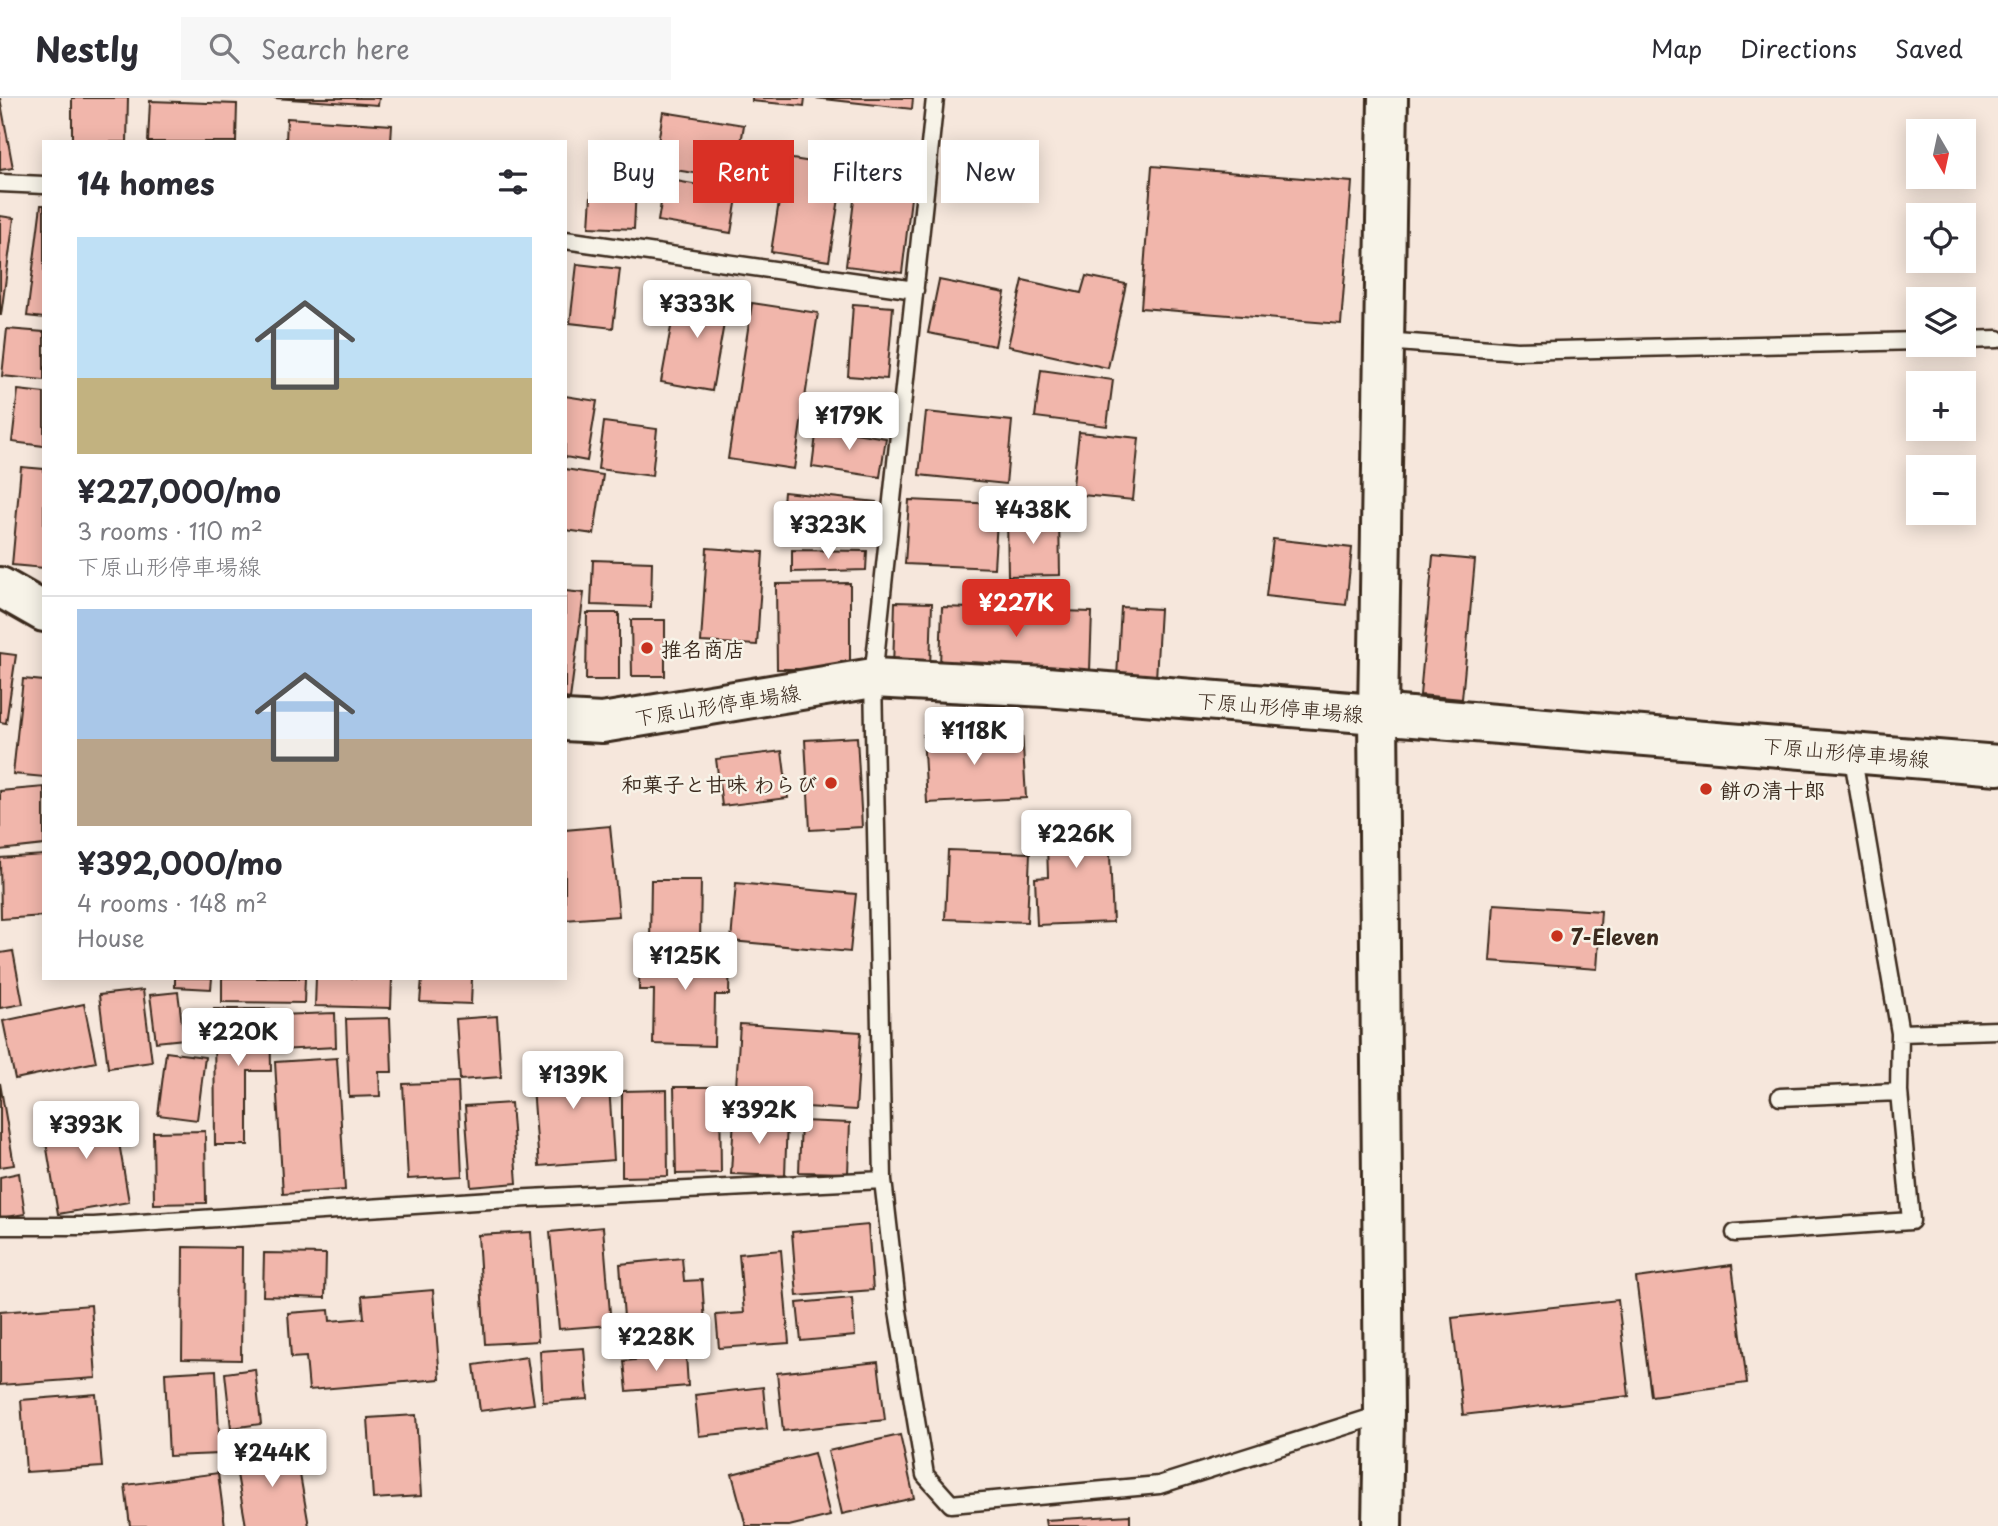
<!DOCTYPE html>
<html lang="en">
<head>
<meta charset="utf-8">
<style>
  :root { --surface:#fff; --page:#f7f7f7; --text:#2b2b33; --muted:#7c7c81; --line:#e1e1e2; --accent:#d93025 }
  body { margin:0; font-family:"Playpen Sans","Klee One",sans-serif; background:var(--page); color:var(--text); height:100vh; display:flex; flex-direction:column; font-size:26px; white-space:nowrap }
  * { box-sizing:border-box; margin:0 }
  p { font-size:23px; color:var(--muted) }
  .icon { flex:none; width:38px; height:38px; fill:none; stroke:currentColor; stroke-width:2; stroke-linecap:round; stroke-linejoin:round }
  .map { position:relative; flex:1; overflow:hidden }
  .sheet { position:absolute; left:42px; top:42px; width:525px; height:840px; display:flex; flex-direction:column; background:var(--surface); border-radius:0px; box-shadow:0 4px 18px #0003 }
  .sheet>* { flex:none }
  .top-card { position:absolute; left:588px; top:42px; width:665px; height:63px; display:flex; gap:14px }
  .needle { width:46px; rotate:171deg }
  .tools { position:absolute; left:1906px; top:21px; display:grid; gap:14px }
  .tools a { display:grid; place-items:center; width:70px; height:70px; border-radius:0px; background:var(--surface); box-shadow:0 4px 18px #0003; font-size:35px }
  .price { position:absolute; translate:-50% -60px; padding:0 16px; border-radius:7px; background:#fff; color:#222; font-size:23px; line-height:46px; filter:drop-shadow(0 2px 4px #0008) }
  .price::after { content:''; position:absolute; left:50%; top:42px; width:21px; height:16px; margin-left:-10px; background:inherit; clip-path:polygon(0 0,100% 0,50% 100%) }
  .price.on { background:var(--accent); color:#fff }
  ul { padding:0; list-style:none }
  li { display:grid; align-content:center; gap:14px; height:371px; padding:0 35px }
  li+li { border-top:2px solid var(--line) }
  li span { display:grid; place-items:center; height:217px; border-radius:0px; color:#555 }
  li>.icon { margin-inline-start:auto }
  span .icon { width:126px; height:126px; fill:#fffc; stroke-width:1 }
  li b { font-size:30px }
  h2 { display:flex; justify-content:space-between; align-items:center; height:84px; padding:0 35px; font-size:30px }
  .chip { padding:0 24px; border-radius:0px; background:var(--surface); box-shadow:0 4px 18px #0003; font-size:24px; line-height:63px }
  .chip.on { background:var(--accent); color:#fff }
  header { display:flex; align-items:center; gap:42px; box-sizing:border-box; height:98px; padding:0 35px; background:var(--surface); border-bottom:2px solid var(--line) }
  header strong { font-size:33px }
  nav { display:flex; gap:38px; margin-inline-start:auto; font-size:24px }
  .search { width:490px; height:63px; background:var(--page); display:flex; align-items:center; gap:18px; box-sizing:border-box; padding:0 24px; border-radius:0px; color:var(--muted); font-size:26px }
  .map>svg:first-child { display:block }
</style>
</head>
<body>
<header>
<strong>Nestly</strong>
<div class="search"><svg class="icon" aria-label="search" viewBox="0 0 24 24"><circle cx="10" cy="10" r="6"/><path d="M15 15l6 6"/></svg>Search here</div>
<nav><a>Map</a><a>Directions</a><a>Saved</a></nav>
</header>
<div class="map">
<svg width="1998" height="1428" viewBox="0 0 1998 1428">
  <rect width="100%" height="100%" fill="#f6e7dc"/>
  <filter id="ink" filterUnits="userSpaceOnUse"><feTurbulence type="fractalNoise" baseFrequency=".0143" numOctaves="2"/><feDisplacementMap in="SourceGraphic" scale="14" xChannelSelector="R" yChannelSelector="G"/><feConvolveMatrix kernelMatrix="1 2 1 2 8 2 1 2 1" color-interpolation-filters="sRGB"/></filter>
  <g filter="url(#ink)">
    <path fill="#f1b6ab" stroke="#3b2a1e" stroke-width="2" d="M0,0l13,70 -13,2z
      M72,0h56l-1,44h-55z
      M274,0h105l-1,7z
      M752,0h53l-1,8 -52,-5z
      M815,0h98l-1,11z
      M150,3l87,3 -1,38h-88z
      M663,14l81,13 -9,54 -81,-12z
      M287,20l105,7 -1,17h-105z
      M786,60l58,9 -15,94 -58,-9z
      M593,66l44,2 -3,63 -45,-2z
      M1152,68l200,16 -11,142 -200,-16z
      M858,69l56,6 -12,100 -56,-7z
      M665,81l73,13 -7,41 -73,-12z
      M41,107h3v113l-17,-2z
      M0,118l14,2 -13,97h-1z
      M577,166l43,5 -7,59 -43,-5z
      M1086,178l40,8 -18,84 -100,-22 15,-66 58,13z
      M939,182l66,13 -10,53 -67,-13z
      M695,186l35,6 -18,101 -51,-9 12,-66 16,3z
      M752,205l66,10 -24,156 -66,-10z
      M853,206l40,3 -6,72 -39,-3z
      M7,231l37,3v48l-42,-4z
      M1041,272l72,10 -6,46 -72,-9z
      M18,292l26,3v53l-32,-4z
      M565,298l32,5 -10,60 -22,-4z
      M926,314l86,9 -6,63 -87,-9z
      M604,324l53,7 -5,47 -54,-7z
      M817,329l69,11 -6,39 -68,-10z
      M1079,334l60,6 -6,62 -61,-6z
      M21,369l23,2v99l-32,-3z
      M565,371l38,6 -9,59 -29,-4z
      M784,394l92,10 -5,42 -91,-10z
      M909,402l89,4 -4,64 -89,-4z
      M1059,417l1,60 -52,1 -1,-60z
      M1273,441l79,9 -6,57 -80,-9z
      M707,450l56,4 -6,93 -56,-3z
      M792,452l75,1 -1,19 -74,2z
      M1433,458l42,4 -13,139 -42,-4z
      M593,462l59,2 -1,45 -60,-2z
      M850,485v86h-73l-1,-85z
      M565,493l19,2 -14,106 -5,-1z
      M895,504l37,1 -2,66 -37,-1z
      M942,509l150,5 -2,59 -150,-5z
      M1121,509l39,2 -4,70 -39,-2z
      M587,515h32v67h-33z
      M631,522h34v56h-33z
      M0,555l16,2 -10,68 -6,-1z
      M23,581l21,2v96l-31,-3z
      M1022,632l4,68 -99,5 -4,-68z
      M857,639l5,90 -52,3 -5,-90z
      M782,653l6,47 -66,8 -6,-47z
      M44,689v58l-44,5v-59z
      M1108,712l5,112 -76,3 -2,-47 13,-1 -2,-64z
      M610,728l9,90 -54,4v-90z
      M948,752l82,3 -3,69 -82,-3z
      M44,757v61l-43,3 -1,-61z
      M651,782h50l-1,62h-50z
      M736,785l120,11 -6,58 -119,-11z
      M1494,806l107,7 -4,58 -107,-8z
      M640,850l90,2 -1,45h-14l-1,51 -61,-2 1,-54h-15z
      M13,853l10,53 -23,4v-55z
      M175,880h37l-1,11 -36,-2z
      M222,880h83l-1,25 -82,-1z
      M316,880h76l-1,30 -76,-2z
      M422,880h50l-1,26 -51,-2z
      M143,892l9,72 -44,6 -9,-73z
      M178,894l6,47 -28,3 -6,-47z
      M84,906l12,58 -81,17 -12,-58z
      M214,911h56l1,62h-23v74h-33z
      M335,915l1,34 -57,3 -2,-35z
      M497,918l4,61 -41,3 -4,-61z
      M390,920l2,54h-13l1,24 -31,1 -3,-78z
      M740,926l121,8 -5,78 -121,-7z
      M166,954l39,5 -8,63 -39,-5z
      M607,958l7,104 -75,6 -8,-105z
      M337,960l8,132 -62,4 -8,-132z
      M458,984l4,94 -54,3 -5,-95z
      M0,985l14,82 -14,2z
      M674,989h46l1,86 -45,1z
      M667,992l1,86 -46,1v-86z
      M511,1005l6,80 -46,4 -6,-81z
      M113,1009l16,95 -71,12 -16,-95z
      M734,1018l53,2 -2,58 -54,-2z
      M801,1023l49,2 -2,50 -49,-1z
      M205,1033l1,72 -52,1 -1,-72z
      M19,1075l6,41 -25,4v-41z
      M868,1127l5,65 -76,6 -5,-64z
      M603,1129l8,98 -52,4 -9,-97z
      M531,1134l7,109 -53,3 -7,-109z
      M183,1149l59,1 -1,112 -59,-1z
      M781,1152l8,93 -70,5 -3,-33 28,-2 -5,-59z
      M264,1155l62,1 -1,44 -62,-2z
      M682,1160l2,23 18,-1 4,58 -80,6 -6,-80z
      M1732,1167l15,118 -96,13 -15,-118z
      M433,1192l7,89 -131,11 -3,-33 -15,1 -3,-45 41,-3 1,11 34,-3 -2,-22z
      M852,1200l3,38 -54,5 -4,-38z
      M1618,1202l11,96 -166,19 -11,-97z
      M91,1207l5,73 -96,7v-73z
      M584,1250l4,51 -45,3 -3,-51z
      M686,1257l2,31 -61,5 -3,-30z
      M527,1259l7,47 -54,7 -6,-46z
      M878,1264l7,58 -102,11 -6,-58z
      M255,1271l6,55 -30,4 -6,-55z
      M216,1272l4,84 -51,2 -4,-83z
      M763,1289l4,42 -68,7 -4,-41z
      M96,1296l6,73 -76,5 -5,-72z
      M416,1317l5,81 -48,3 -5,-81z
      M900,1337l14,63 -72,16 -14,-63z
      M295,1348l14,80h-63l-12,-69z
      M814,1355l16,63 -41,10h-43l-14,-52z
      M218,1375l7,53h-95l-5,-41z
      M1130,1417v11h-84l-1,-6z"/>
    <g fill="none" stroke-linecap="round" stroke-linejoin="round">
      <g stroke="#3b2a1e" stroke-width="21">
        <path id="lane" d="M935,0l-62,580 10,502 15,131 27,164 26,29 208,-19 224,-71
          M0,85l44,2
          M565,142l350,50
          M1964,242l34,-1
          M1384,243l133,10 401,-10
          M1900,935l98,-3
          M1780,999l119,-5
          M0,1128h94l397,-26 392,-20
          M1735,1135l176,-12 -12,-129 1,-59 -48,-280"/>
      </g>
      <g stroke="#3b2a1e" stroke-width="44">
        <path id="secondary" d="M0,489l44,25
          M565,623l37,2 271,-45 173,9 952,78
          M1382,1428l2,-113 -6,-699 10,-616"/>
      </g>
      <use href="#lane" stroke="#f7f3e8" stroke-width="16"/>
      <use href="#secondary" stroke="#f7f3e8" stroke-width="38"/>
    </g>
  </g>
  <g fill="#c8321e" stroke="#f7f3e8" stroke-width="2.5">
    <circle cx="647" cy="550" r="7"/>
    <circle cx="831" cy="685" r="7"/>
    <circle cx="1706" cy="691" r="7"/>
    <circle cx="1557" cy="838" r="7"/>
  </g>
  <g text-anchor="middle" dominant-baseline="central" stroke-width="5" stroke-linejoin="round" paint-order="stroke">
    <g font-size="21" font-weight="bold" fill="#3b2a1e" stroke="#f7f3e8" text-anchor="start">
      <text x="661" y="550">推名商店</text>
      <text x="817" y="685" text-anchor="end">和菓子と甘味 わらび</text>
      <text x="1720" y="691">餅の清十郎</text>
      <text x="1571" y="838">7-Eleven</text>
    </g>
    <g font-size="21" fill="#3b2a1e" stroke="#f7f3e8">
      <text transform="translate(717 606) rotate(-9)">下原山形停車場線</text>
      <text transform="translate(1280 608) rotate(5)">下原山形停車場線</text>
      <text transform="translate(1846 653) rotate(5)">下原山形停車場線</text>
    </g>
  </g>
</svg>
<div class="tools">
<a><svg class="needle" viewBox="-14 -14 28 28"><path d="M0-13l5 13h-10z" fill="#e53935"/><path d="M0 13l5-13h-10z" fill="#7c7c81"/></svg></a>
<a><svg class="icon" aria-label="locate" viewBox="0 0 24 24"><circle cx="12" cy="12" r="6"/><path d="M12 2v4M12 18v4M2 12h4M18 12h4"/></svg></a>
<a><svg class="icon" aria-label="layers" viewBox="0 0 24 24"><path d="M12 4l9 5-9 5-9-5zM3 14l9 5 9-5"/></svg></a>
<a>+</a>
<a>−</a>
</div>
<b class="price" style="left:697px;top:242px">¥333K</b>
<b class="price" style="left:849px;top:354px">¥179K</b>
<b class="price" style="left:1033px;top:448px">¥438K</b>
<b class="price" style="left:828px;top:463px">¥323K</b>
<b class="price on" style="left:1016px;top:541px">¥227K</b>
<b class="price" style="left:974px;top:669px">¥118K</b>
<b class="price" style="left:1076px;top:772px">¥226K</b>
<b class="price" style="left:685px;top:894px">¥125K</b>
<b class="price" style="left:238px;top:970px">¥220K</b>
<b class="price" style="left:573px;top:1013px">¥139K</b>
<b class="price" style="left:759px;top:1048px">¥392K</b>
<b class="price" style="left:86px;top:1063px">¥393K</b>
<b class="price" style="left:656px;top:1275px">¥228K</b>
<b class="price" style="left:272px;top:1391px">¥244K</b>
<div class="top-card">
<a class="chip">Buy</a>
<a class="chip on">Rent</a>
<a class="chip">Filters</a>
<a class="chip">New</a>
</div>
<section class="sheet">
<h2>14 homes<svg class="icon" aria-label="filters" viewBox="0 0 24 24"><path d="M4 7h16M4 17h16"/><circle cx="9" cy="7" r="2"/><circle cx="15" cy="17" r="2"/></svg></h2>
<ul>
<li><span style="background:linear-gradient(#bfe0f5 65%,#c2b280 0)"><svg class="icon" aria-label="home" viewBox="0 0 24 24"><path d="M3 11l9-7 9 7M6 9v11h12V9"/></svg></span><div><b>¥227,000/mo</b><p>3 rooms · 110 m²</p><p>下原山形停車場線</p></div></li>
<li><span style="background:linear-gradient(#a9c7e8 60%,#b9a48a 0)"><svg class="icon" aria-label="home" viewBox="0 0 24 24"><path d="M3 11l9-7 9 7M6 9v11h12V9"/></svg></span><div><b>¥392,000/mo</b><p>4 rooms · 148 m²</p><p>House</p></div></li>
</ul>
</section>
</div>
</body>
</html>
